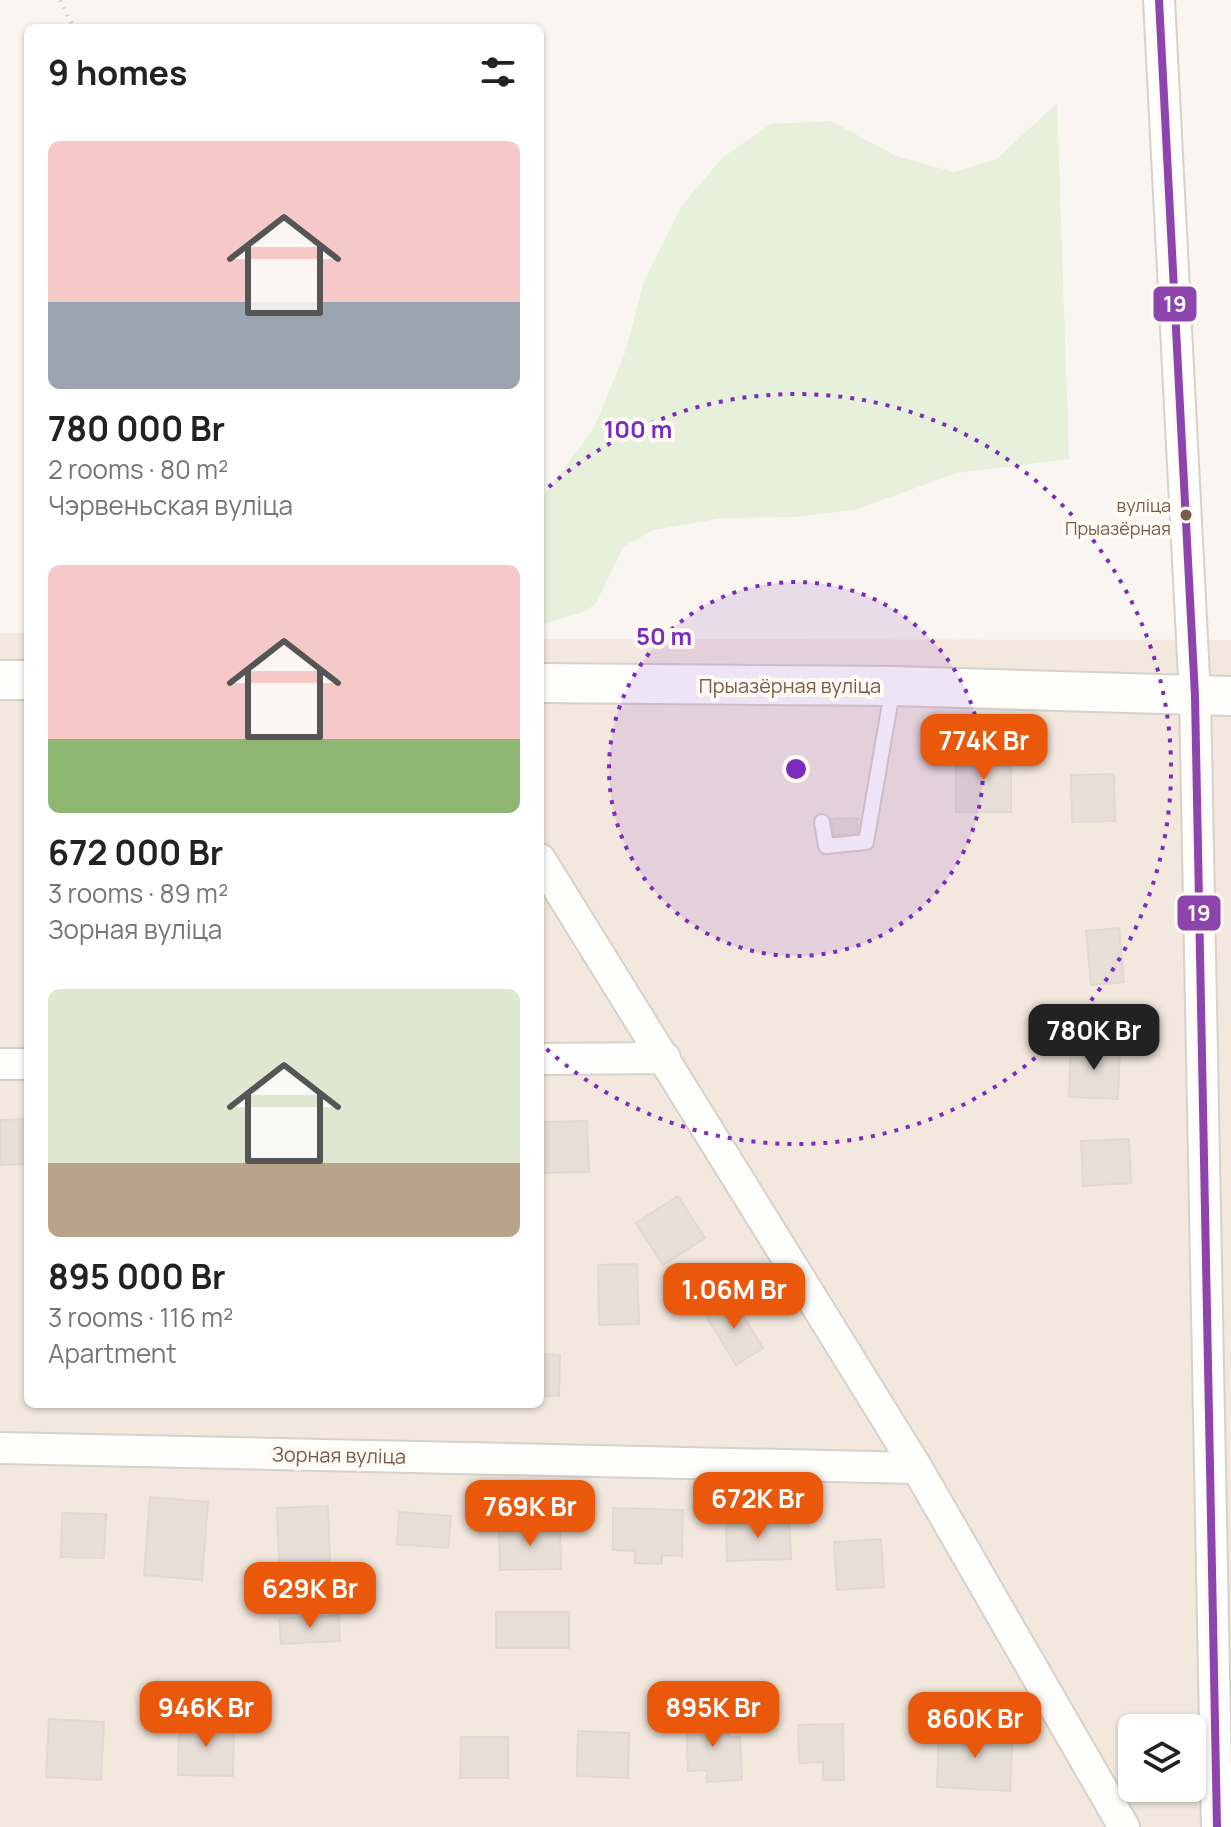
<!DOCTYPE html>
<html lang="en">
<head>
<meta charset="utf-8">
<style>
  :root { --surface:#fff; --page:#f2f2f2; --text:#222; --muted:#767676; --accent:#ea580c }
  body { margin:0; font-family:Manrope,sans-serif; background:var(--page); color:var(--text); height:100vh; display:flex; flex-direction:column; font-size:30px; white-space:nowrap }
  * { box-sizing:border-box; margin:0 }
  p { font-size:26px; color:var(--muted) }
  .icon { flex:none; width:44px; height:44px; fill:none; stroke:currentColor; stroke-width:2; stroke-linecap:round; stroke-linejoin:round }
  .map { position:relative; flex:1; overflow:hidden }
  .panel { position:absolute; left:24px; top:24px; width:520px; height:1384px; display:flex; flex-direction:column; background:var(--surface); border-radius:12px; box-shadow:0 2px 6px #0004 }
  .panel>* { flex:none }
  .tools { position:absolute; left:1118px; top:1714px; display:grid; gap:16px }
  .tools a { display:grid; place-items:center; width:88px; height:88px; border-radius:12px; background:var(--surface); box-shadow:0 2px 6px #0004; font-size:40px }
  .price { position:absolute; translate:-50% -68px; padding:0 18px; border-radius:16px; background:var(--accent); color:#fff; font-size:26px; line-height:52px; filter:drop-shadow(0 2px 4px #0008) }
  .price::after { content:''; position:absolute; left:50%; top:48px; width:24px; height:18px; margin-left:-12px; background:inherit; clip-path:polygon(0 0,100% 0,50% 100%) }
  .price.active { background:#222; color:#fff }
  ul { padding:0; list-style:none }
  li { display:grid; align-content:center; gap:16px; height:424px; padding:0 24px }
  li span { display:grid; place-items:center; height:248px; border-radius:12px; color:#555 }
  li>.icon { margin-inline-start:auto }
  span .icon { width:144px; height:144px; fill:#fffc; stroke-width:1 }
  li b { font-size:34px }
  h2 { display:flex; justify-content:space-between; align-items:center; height:96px; padding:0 24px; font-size:34px }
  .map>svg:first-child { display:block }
</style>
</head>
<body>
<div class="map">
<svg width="1231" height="1827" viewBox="0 0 1231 1827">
  <rect width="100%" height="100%" fill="#f9f5f0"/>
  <path fill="#f2e8de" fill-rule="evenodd" d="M0,633h28v771h512v-765l691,1v1187h-1231zM1132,1728h60v60h-60z"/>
  <path fill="#e7f0db" d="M1057,103l12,356 -112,14 -103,37 -59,7 -73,1 -68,12 -30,16 -28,57 -10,8 -46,14v-124l54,-73 31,-75 19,-72 37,-74 41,-49 49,-34 60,-3 65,35 58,16 43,-13z"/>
  <path fill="#e6ded7" stroke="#e2d8d2" stroke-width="2" d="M956,751h55v61h-55z
    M1114,774l1,47 -43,1 -1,-47z
    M858,818l-1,15 -23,2 -2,-16z
    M1119,928l5,54 -33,3 -5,-54z
    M1071,1044l49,2 -2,53 -49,-2z
    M28,1119v45l-28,1v-45z
    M587,1121l2,51 -49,1v-51z
    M1129,1139l2,44 -48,3 -2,-45z
    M678,1196l27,42 -42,27 -27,-42z
    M637,1264l2,60 -40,1 -1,-60z
    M732,1297l31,51 -27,17 -31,-51z
    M540,1354l20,1 -1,41h-19z
    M150,1497l58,5 -6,78 -58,-5z
    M328,1506l2,55 -51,2 -2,-55z
    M613,1508l70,2 -1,46 -20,-1v9l-27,-1v-12l-22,-1z
    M399,1512l52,4 -3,32 -51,-4z
    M62,1513l44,1 -2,44 -43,-1z
    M789,1518l2,41 -64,2 -1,-40z
    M560,1526l1,43 -61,1 -1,-43z
    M881,1539l3,48 -47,3 -3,-48z
    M496,1612h73v36h-73z
    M339,1615l1,26 -59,3 -2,-25z
    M728,1717l1,20h11l2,43 -35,2v-12l-19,1 -2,-53z
    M49,1719l55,3 -3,58 -55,-3z
    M179,1723h55l-1,53 -55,-1z
    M843,1724l1,56h-21v-18l-24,1 -1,-38z
    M939,1729l74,3 -3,59 -73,-4z
    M578,1731l51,2 -1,45 -51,-2z
    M461,1737h47v41h-48z"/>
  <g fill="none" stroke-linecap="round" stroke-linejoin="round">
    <g stroke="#d7d1cb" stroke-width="18">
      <path id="service" d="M822,822l4,24 40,-4 27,-156"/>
    </g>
    <g stroke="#d7d1cb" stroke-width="34">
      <path id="minor" d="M1159,0l36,696 22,1131
        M540,859l377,609 207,359
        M540,1059l125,-1
        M0,1064h28
        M0,1448l917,20"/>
    </g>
    <g stroke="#d7d1cb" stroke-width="42">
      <path id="tertiary" d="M0,680h28
        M540,683l353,3 338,10"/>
    </g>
    <path stroke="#dcd5d0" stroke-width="4" stroke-dasharray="2 6" stroke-linecap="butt" d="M60,0l14,28"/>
    <use href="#service" stroke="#fefefd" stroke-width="14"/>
    <use href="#minor" stroke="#fefefd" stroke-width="30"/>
    <use href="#tertiary" stroke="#fefefd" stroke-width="38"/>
    <g stroke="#fffaf3" stroke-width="14">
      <path id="bus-1" d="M1159,0l36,696 22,1131"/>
    </g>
    <use href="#bus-1" stroke="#8e44ad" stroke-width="8"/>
  </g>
  <circle cx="796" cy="769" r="187" fill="#7b2cbf" fill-opacity=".12"/>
  <g fill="none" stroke="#7b2cbf" stroke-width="4" stroke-dasharray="4 8">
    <circle cx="796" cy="769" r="187"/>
    <path d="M540 495A375 375 0 1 1 540 1043"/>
  </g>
  <circle fill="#7a5c4d" stroke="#fffaf3" stroke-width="3" cx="1186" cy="515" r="7"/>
  <g text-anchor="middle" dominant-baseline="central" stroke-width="8" stroke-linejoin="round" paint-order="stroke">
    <g font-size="18" fill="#7a5c4d" stroke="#fffaf3" text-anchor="end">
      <text x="1171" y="505">вуліца<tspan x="1171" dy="23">Прыазёрная</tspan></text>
    </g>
    <g font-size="20" fill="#7a5c4d" stroke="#fffaf3">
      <text x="790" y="685">Прыазёрная вуліца</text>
      <text transform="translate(339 1455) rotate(1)">Зорная вуліца</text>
    </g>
  </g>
  <circle cx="796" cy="769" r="12" fill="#7b2cbf" stroke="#fffaf3" stroke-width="4"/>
  <g font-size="24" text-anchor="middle" font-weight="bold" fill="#7b2cbf" stroke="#fffaf3" stroke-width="8" stroke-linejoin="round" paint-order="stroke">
    <text x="638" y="438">100 m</text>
    <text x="664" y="645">50 m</text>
  </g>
  <g stroke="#fffaf3" stroke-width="3">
    <rect x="1152" y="285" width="46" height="38" rx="8" fill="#8e44ad"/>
    <rect x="1176" y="894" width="46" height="38" rx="8" fill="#8e44ad"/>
  </g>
  <g font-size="22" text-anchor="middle" font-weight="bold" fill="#fff">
    <text x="1175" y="312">19</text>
    <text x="1199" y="921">19</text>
  </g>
</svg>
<div class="tools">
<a><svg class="icon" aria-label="layers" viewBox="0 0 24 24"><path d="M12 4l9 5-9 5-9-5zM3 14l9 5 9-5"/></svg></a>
</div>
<b class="price" style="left:984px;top:782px">774K Br</b>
<b class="price active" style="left:1094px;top:1072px">780K Br</b>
<b class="price" style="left:734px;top:1331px">1.06M Br</b>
<b class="price" style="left:758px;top:1540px">672K Br</b>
<b class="price" style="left:530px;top:1548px">769K Br</b>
<b class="price" style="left:310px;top:1630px">629K Br</b>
<b class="price" style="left:206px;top:1749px">946K Br</b>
<b class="price" style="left:713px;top:1749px">895K Br</b>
<b class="price" style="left:975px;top:1760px">860K Br</b>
<section class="panel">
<h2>9 homes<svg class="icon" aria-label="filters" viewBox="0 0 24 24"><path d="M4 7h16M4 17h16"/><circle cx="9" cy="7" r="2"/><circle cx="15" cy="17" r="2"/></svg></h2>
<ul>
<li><span style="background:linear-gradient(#f6c9c9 65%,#9aa5b1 0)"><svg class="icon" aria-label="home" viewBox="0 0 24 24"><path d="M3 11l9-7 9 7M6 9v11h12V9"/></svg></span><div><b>780 000 Br</b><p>2 rooms · 80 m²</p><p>Чэрвеньская вуліца</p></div></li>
<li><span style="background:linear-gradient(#f6c9c9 70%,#8fb573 0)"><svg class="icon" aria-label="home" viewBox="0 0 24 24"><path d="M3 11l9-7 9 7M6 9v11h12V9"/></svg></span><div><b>672 000 Br</b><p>3 rooms · 89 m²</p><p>Зорная вуліца</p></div></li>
<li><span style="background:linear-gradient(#dfe7d0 70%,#b9a48a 0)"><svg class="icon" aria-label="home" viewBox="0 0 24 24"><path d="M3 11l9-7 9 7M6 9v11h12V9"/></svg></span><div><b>895 000 Br</b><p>3 rooms · 116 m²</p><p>Apartment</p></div></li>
</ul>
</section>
</div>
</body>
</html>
